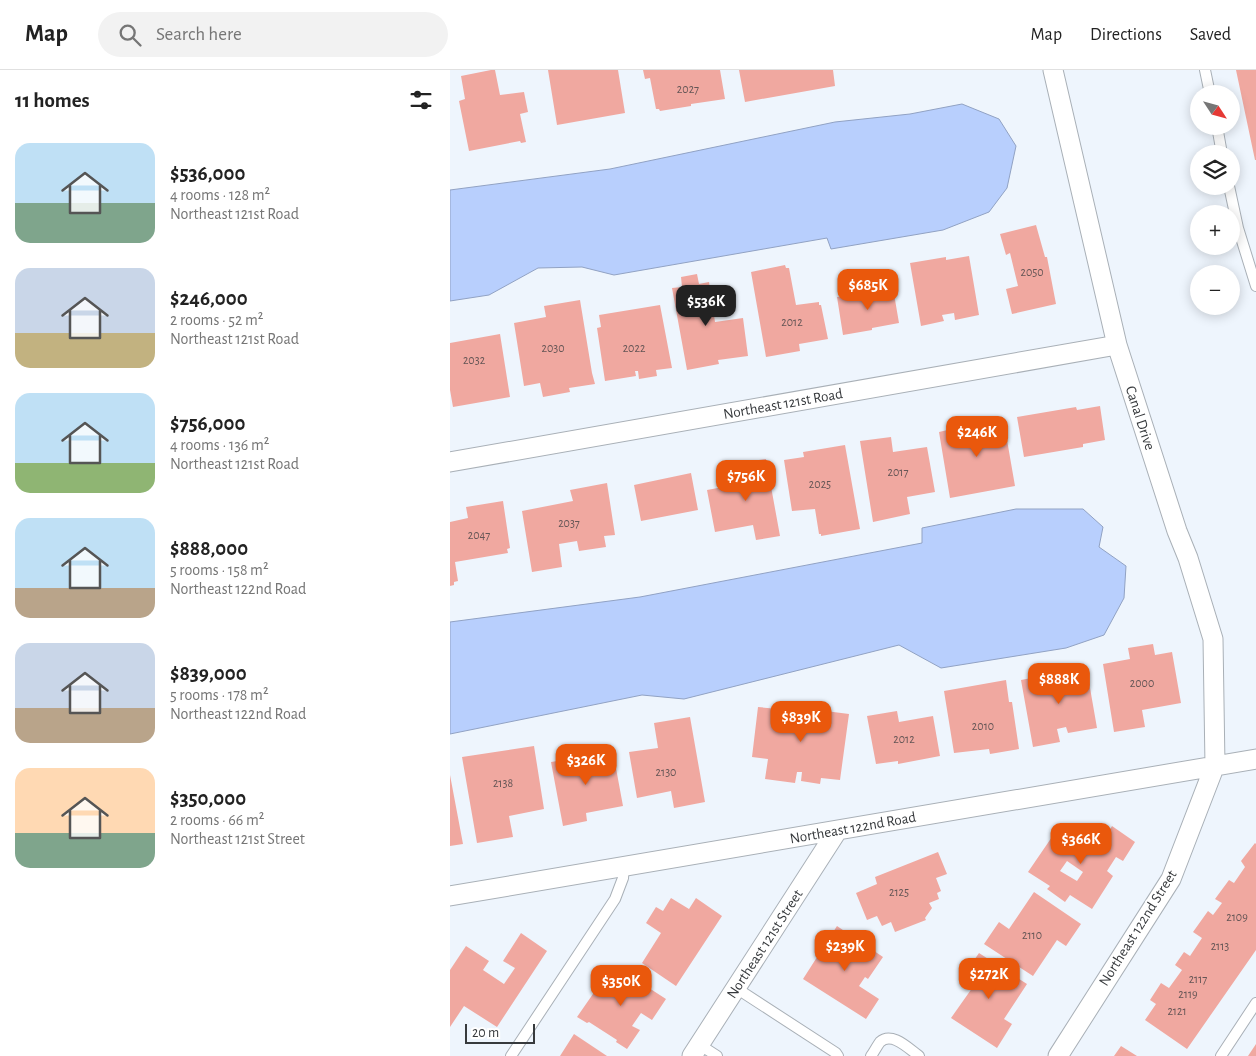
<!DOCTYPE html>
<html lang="en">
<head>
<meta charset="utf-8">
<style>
  :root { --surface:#fff; --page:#f2f2f2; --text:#222; --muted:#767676; --line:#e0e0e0; --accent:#ea580c }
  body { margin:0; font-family:"Alegreya Sans",sans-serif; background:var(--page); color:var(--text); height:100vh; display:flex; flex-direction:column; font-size:19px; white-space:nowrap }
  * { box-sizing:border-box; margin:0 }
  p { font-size:16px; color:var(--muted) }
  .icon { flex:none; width:28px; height:28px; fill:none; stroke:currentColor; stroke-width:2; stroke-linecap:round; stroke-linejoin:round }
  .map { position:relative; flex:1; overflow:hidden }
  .sheet { display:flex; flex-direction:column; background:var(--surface); width:450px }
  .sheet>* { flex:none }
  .needle { width:32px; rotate:126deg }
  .fabs { position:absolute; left:740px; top:15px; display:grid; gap:10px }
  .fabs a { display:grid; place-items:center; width:50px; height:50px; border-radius:50%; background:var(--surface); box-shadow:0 2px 12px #0003; font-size:25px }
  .scale { position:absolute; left:15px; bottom:12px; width:70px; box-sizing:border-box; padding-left:5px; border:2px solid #373a3d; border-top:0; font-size:14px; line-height:18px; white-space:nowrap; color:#373a3d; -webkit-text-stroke:4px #fff; paint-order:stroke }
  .price { position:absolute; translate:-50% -42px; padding:0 11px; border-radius:10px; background:var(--accent); color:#fff; font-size:16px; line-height:32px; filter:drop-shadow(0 1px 2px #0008) }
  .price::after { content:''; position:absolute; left:50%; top:30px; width:15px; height:11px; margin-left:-8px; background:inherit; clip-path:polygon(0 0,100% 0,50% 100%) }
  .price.current { background:#222; color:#fff }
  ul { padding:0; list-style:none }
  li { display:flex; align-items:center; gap:15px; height:125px; padding:0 15px }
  li span { display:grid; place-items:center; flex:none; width:140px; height:100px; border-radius:15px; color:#555 }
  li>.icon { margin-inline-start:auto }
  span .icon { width:60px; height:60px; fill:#fffc; stroke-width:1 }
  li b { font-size:21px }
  h2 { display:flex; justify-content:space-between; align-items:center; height:60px; padding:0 15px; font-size:21px }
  header { display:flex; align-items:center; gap:30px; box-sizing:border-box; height:70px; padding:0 25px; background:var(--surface); border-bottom:1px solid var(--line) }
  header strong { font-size:24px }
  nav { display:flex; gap:28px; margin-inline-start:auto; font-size:18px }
  .search { width:350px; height:45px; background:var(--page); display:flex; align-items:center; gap:12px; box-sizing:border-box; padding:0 18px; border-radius:28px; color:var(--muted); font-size:19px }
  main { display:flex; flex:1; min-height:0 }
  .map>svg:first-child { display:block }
</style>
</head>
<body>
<header>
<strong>Map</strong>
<div class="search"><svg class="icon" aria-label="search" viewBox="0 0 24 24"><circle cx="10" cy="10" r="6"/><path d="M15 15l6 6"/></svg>Search here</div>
<nav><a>Map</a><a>Directions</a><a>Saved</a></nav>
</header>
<main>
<section class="sheet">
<h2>11 homes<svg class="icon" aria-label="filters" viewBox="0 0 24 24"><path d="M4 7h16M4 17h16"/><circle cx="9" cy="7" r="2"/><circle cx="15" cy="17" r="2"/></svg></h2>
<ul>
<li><span style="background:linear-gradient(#bfe0f5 60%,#7fa58c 0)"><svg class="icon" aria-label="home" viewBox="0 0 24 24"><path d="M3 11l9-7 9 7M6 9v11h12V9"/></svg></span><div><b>$536,000</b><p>4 rooms · 128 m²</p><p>Northeast 121st Road</p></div></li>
<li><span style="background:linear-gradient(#c9d6e8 65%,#c2b280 0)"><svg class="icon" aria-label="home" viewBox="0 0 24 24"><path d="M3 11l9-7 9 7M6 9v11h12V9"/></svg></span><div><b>$246,000</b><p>2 rooms · 52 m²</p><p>Northeast 121st Road</p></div></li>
<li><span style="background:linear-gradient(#bfe0f5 70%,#8fb573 0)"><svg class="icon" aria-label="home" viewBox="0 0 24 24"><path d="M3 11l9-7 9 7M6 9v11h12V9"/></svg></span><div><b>$756,000</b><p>4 rooms · 136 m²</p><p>Northeast 121st Road</p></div></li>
<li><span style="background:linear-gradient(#bfe0f5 70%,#b9a48a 0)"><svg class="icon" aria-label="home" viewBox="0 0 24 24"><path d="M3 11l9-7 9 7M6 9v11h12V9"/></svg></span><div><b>$888,000</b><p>5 rooms · 158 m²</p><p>Northeast 122nd Road</p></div></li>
<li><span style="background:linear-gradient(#c9d6e8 65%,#b9a48a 0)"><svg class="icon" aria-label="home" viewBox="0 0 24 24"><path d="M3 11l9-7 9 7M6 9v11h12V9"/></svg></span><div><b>$839,000</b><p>5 rooms · 178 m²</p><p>Northeast 122nd Road</p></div></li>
<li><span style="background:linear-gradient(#ffd9b3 65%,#7fa58c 0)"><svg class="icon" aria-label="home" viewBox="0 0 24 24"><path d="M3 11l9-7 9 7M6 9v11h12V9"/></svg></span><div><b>$350,000</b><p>2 rooms · 66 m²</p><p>Northeast 121st Street</p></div></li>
</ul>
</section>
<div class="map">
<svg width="806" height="986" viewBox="0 0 806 986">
  <rect width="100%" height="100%" fill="#eef5fd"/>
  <path fill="#b8cffd" stroke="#91a2c3" d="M512,34l37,15 17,27 -9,42 -18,24 -46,18 -112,19 -4,-11 -213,37 -32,-8 -44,1 -49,27 -39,6v-111l160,-21 225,-47 75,-8z
    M566,439h67l20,18 -4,20 27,19 -2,32 -20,37 -38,13 -125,20 -42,-23 -215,54 -42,-4 -192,39v-112l190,-25 282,-54v-15z"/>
  <path fill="#f0a8a0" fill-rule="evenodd" d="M41,0h4l5,25 24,-3 4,20 -8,2 6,28 -5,1 -1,-2 -51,10 -10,-50 6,-2 -4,-23z
    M98,0h70l7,43 -68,12z
    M193,0h77l5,29 -34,5v2l-31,5 -1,-2h-3l-6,-31 -5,1z
    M289,0h94l2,16 -90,16z
    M786,0h20v90h-1z
    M586,155l9,32h2l9,47 -44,10 -6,-25 12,-3 -8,-33 -4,2 -6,-21z
    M519,186l10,59 -24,5 -1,-7 -12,2 2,6 -23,5 -11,-63 36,-6v3z
    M335,195l1,3h3l7,37 23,-3v3h2l7,34 -29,5 1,7 -34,6 -15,-85z
    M247,204l2,10 10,-2 6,40 28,-4 5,38 -30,4 1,4 -32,6 -15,-82 10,-1 -1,-10z
    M443,218l6,35 -27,5v2l-29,5 -6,-38z
    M130,230l12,73 3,11 -26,4 1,4 -27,5 -3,-14 -16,3 -10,-63 32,-6 -2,-11z
    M210,235l12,63 -16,2 1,6 -18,3 -1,-8h-3l1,5 -31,5 -8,-53 4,-1 -2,-12z
    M50,264l10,63 -57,10 -3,-17v-47z
    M650,336l5,34 -22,4v3l-59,10 -7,-40 59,-10 1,3z
    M553,347l12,69 -65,12 -11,-66z
    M441,367l2,15 34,-5 8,45 -28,5 3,17 -37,8 -13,-81z
    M395,375l15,84 -39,7v-2h-2l-4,-25 -23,2 -8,-51 20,-3 -1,-5z
    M316,389l14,77 -24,4 -3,-15 -38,7 -8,-42 27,-5 -1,-3 9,-2 -4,-17z
    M241,403l7,37 -57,11 -7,-36z
    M157,413l8,52 -11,1 2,11 -27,4 -2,-10 -18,3 3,23 -30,5 -10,-61 51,-10 -3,-11z
    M53,431l7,47 -3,1 1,4 -53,9 3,19 -4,1v3l-4,1v-64l18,-4 -2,-11z
    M703,574l2,11 17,-3 9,51 -39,7 3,17 -31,5 -11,-68 27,-5 -2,-11z
    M636,595l11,63 -29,5 -2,-6 -9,2 3,13 -27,5 -12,-67 36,-7 -1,-2z
    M556,610l3,22h3l7,47 -29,5 -1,-5 -35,4 -10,-62z
    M329,635l70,9 -9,66 -19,-2 -1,6 -19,-3 1,-9h-5l-2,11 -30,-4 3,-20 -16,-2 6,-50 20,2z
    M447,641l2,11 34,-6 7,40 -42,8v-3l-22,3 -9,-48z
    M240,647l15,85 -31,6 -3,-17 -34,7 -8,-46 29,-4 -4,-25z
    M84,676l10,63 -35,7 4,21 -36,6 -15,-86z
    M163,682l10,54 -37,7 1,8 -24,5 -12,-64z
    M0,705l13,69 -13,2z
    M662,756l23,16 -12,19 -7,-4 -9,14 6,5 -21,33 -22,-14 -5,7 -18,-13 3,-3 -22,-14 26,-38 20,13 14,-20 17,11zM617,791l16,11 -6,9 -17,-10z
    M805,773l1,1v106l-69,99 -42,-29 11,-16 -6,-4 11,-17 8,5 13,-18 -7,-5 9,-13 6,4 12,-18 -9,-6 15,-21 5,4 9,-12 -7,-4 14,-19 5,3 11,-16 -4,-6z
    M488,782l9,22 -11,4 5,13 -4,2 2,6 -10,4 3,5 -7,10 1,2 -31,12 -4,-10 -9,4 -5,-10 -10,4 -11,-27 21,-9 -2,-7z
    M584,822l47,32 -15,22 -9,-6 -24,36 -49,-32 15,-22 10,7z
    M221,828l18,11 7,-11 26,18 -46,70 -34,-23 19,-30 -15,-10 10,-16 7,4z
    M387,856l46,31 -15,22 -3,-2 -6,9 20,13 -13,20 -63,-40z
    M71,863l26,18 -50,76 -33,-21 -14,21v-57l16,-24 23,15 -6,9 21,14 11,-16 -12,-7z
    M529,883l48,31 -23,35 8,5 -15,24 -46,-30 24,-34 -12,-8z
    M168,898l48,31 -14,21 -11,-7 -9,13 8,4 -13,19 -11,-7 1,-2 -28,-18 -2,1 -10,-6 18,-26 5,3z
    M124,964l33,22h-47z
    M806,974v12h-8z
    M671,976l16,10h-23z"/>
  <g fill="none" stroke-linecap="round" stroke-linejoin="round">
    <g stroke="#a9b0b7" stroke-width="12">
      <path id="service" d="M755,0l5,24
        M767,56l5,28
        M779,116l9,42 18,58
        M286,918l100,65 2,3
        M250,975l17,11
        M61,986l104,-157 8,-21 1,-11
        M421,986c3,-4 6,-10 9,-14 12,-11 29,7 39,14
        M771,986l35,-53"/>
    </g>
    <g stroke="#a9b0b7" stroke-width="21">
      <path id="minor" d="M603,0l64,275 60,186 11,27 25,81 2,126 -44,114 -113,177
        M0,392l667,-117
        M0,826l806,-137
        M242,986l145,-225"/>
    </g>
    <use href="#service" stroke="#fff" stroke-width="10"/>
    <use href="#minor" stroke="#fff" stroke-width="19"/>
  </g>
  <g text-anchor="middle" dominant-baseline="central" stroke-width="4" stroke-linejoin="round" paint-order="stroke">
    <g font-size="12" fill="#655656">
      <text x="238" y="19">2027</text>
      <text x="582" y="202">2050</text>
      <text x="342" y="252">2012</text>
      <text x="103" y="278">2030</text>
      <text x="184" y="278">2022</text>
      <text x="24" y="290">2032</text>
      <text x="448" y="402">2017</text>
      <text x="370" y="414">2025</text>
      <text x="119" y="453">2037</text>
      <text x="29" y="465">2047</text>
      <text x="692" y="613">2000</text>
      <text x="533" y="656">2010</text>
      <text x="454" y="669">2012</text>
      <text x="216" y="702">2130</text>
      <text x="53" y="713">2138</text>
      <text x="449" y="822">2125</text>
      <text x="787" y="847">2109</text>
      <text x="582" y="865">2110</text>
      <text x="770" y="876">2113</text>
      <text x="748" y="909">2117</text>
      <text x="738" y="924">2119</text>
      <text x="727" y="941">2121</text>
    </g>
    <g font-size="15" fill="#373a3d" stroke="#fff">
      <text transform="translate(333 334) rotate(-10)">Northeast 121st Road</text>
      <text transform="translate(690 348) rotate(72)">Canal Drive</text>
      <text transform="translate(403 758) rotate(-10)">Northeast 122nd Road</text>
      <text transform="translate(688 858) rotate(-58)">Northeast 122nd Street</text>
      <text transform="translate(315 874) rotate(-57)">Northeast 121st Street</text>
    </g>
  </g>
</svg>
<div class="fabs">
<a><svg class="needle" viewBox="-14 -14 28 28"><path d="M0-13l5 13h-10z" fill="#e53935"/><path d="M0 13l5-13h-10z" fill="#767676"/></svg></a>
<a><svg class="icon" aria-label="layers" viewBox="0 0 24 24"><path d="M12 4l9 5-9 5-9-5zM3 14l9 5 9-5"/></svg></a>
<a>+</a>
<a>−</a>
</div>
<div class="scale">20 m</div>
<b class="price" style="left:418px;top:241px">$685K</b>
<b class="price current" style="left:256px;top:257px">$536K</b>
<b class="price" style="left:527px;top:388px">$246K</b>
<b class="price" style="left:296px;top:432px">$756K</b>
<b class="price" style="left:609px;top:635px">$888K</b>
<b class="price" style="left:351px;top:673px">$839K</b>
<b class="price" style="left:136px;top:716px">$326K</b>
<b class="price" style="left:631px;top:795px">$366K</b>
<b class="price" style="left:395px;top:902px">$239K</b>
<b class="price" style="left:539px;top:930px">$272K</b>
<b class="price" style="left:171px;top:937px">$350K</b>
</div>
</main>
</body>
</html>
